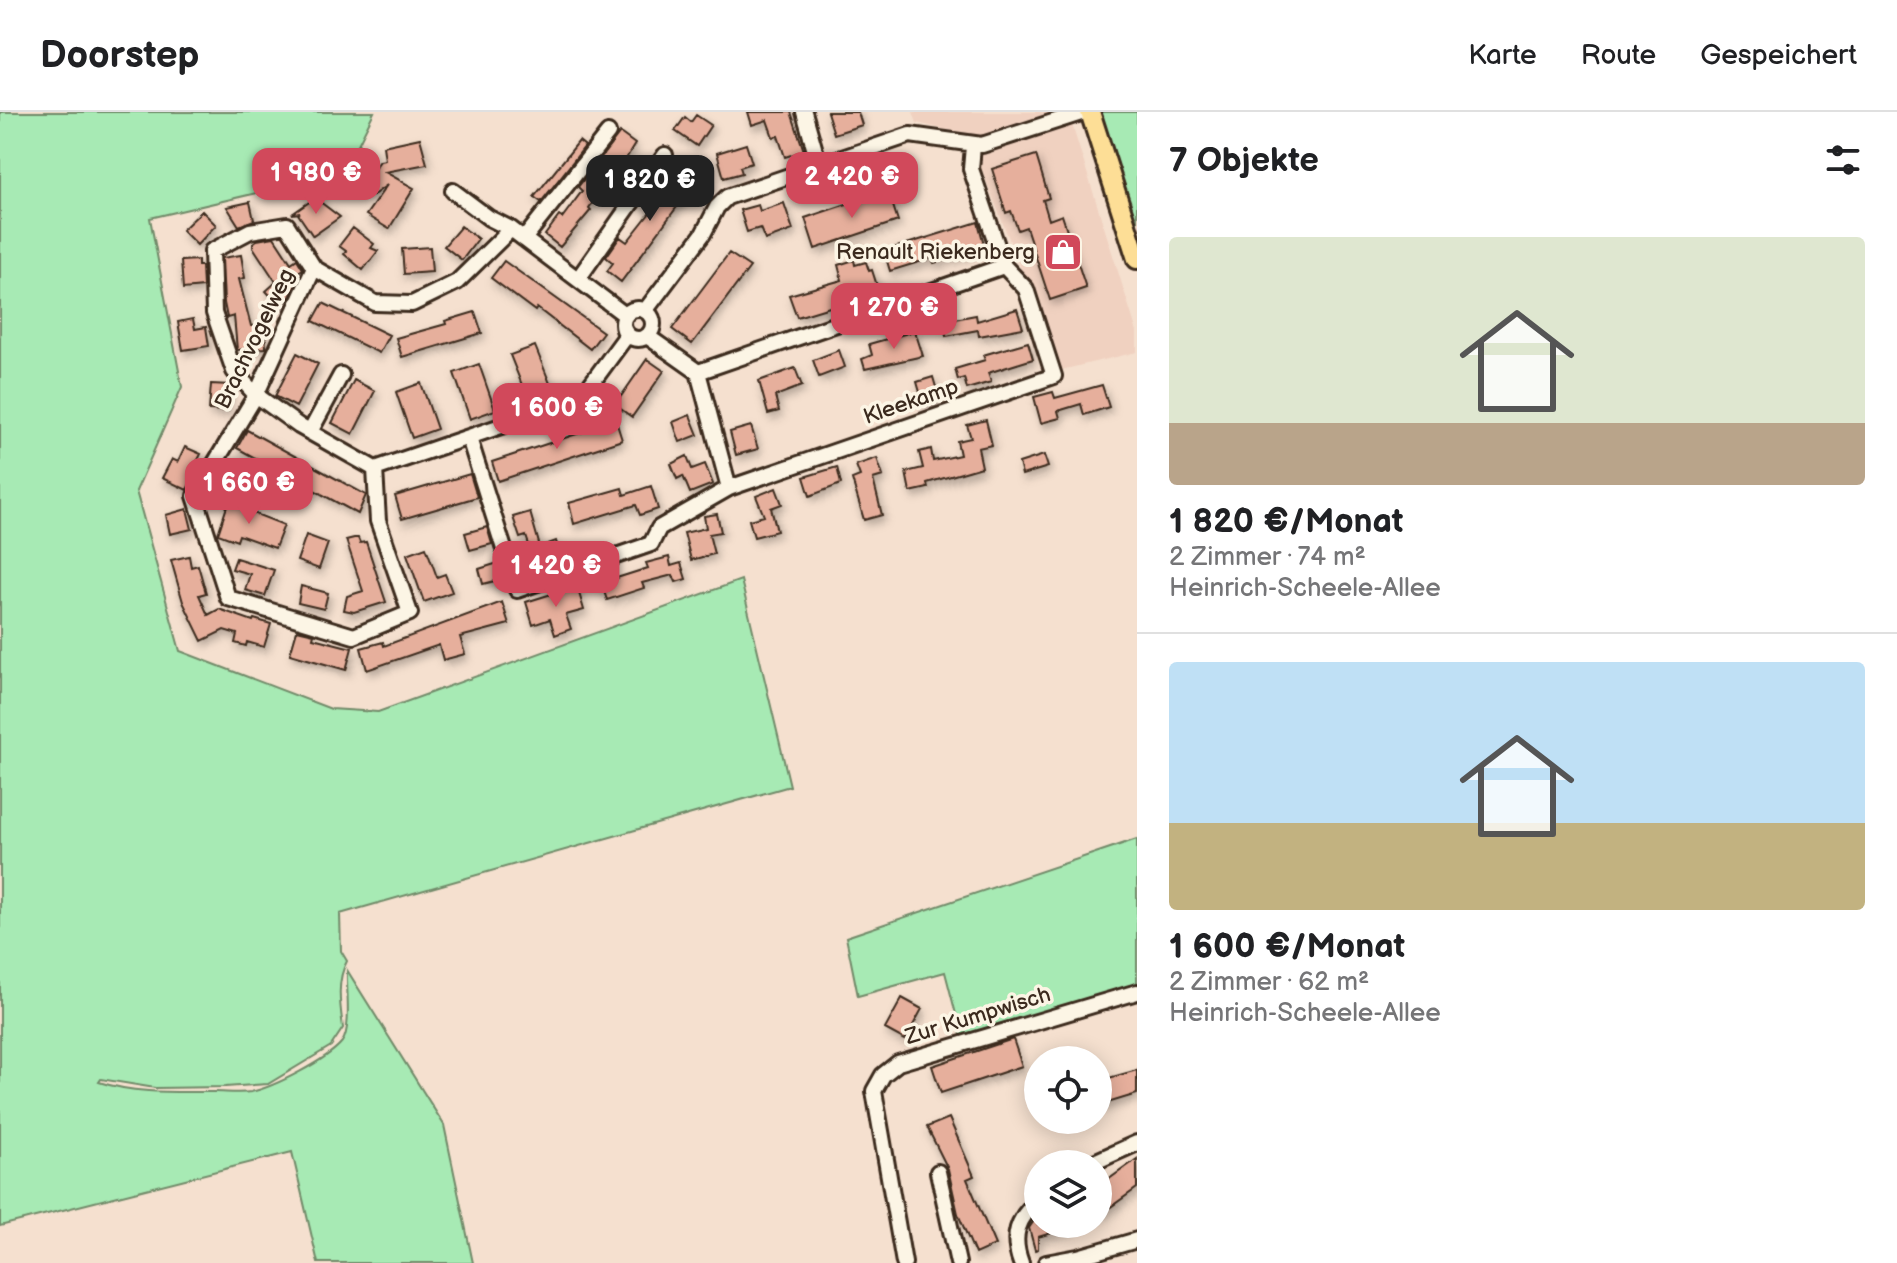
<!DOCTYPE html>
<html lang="de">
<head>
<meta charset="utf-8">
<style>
  :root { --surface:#fff; --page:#f6f6f6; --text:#202124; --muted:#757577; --line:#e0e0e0; --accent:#d1495b }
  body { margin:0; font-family:"Balsamiq Sans",sans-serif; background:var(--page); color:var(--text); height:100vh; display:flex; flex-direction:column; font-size:30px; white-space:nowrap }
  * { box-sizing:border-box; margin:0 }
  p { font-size:26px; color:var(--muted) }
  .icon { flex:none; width:44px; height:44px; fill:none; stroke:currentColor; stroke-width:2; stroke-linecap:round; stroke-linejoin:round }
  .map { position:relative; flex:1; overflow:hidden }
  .panel { display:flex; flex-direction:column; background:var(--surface); width:760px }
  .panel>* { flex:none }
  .buttons { position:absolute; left:1024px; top:934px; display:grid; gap:16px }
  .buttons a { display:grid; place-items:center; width:88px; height:88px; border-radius:50%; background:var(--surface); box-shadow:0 4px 20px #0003; font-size:40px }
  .price { position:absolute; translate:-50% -68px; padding:0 18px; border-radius:16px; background:var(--accent); color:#fff; font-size:26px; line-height:52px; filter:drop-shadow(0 2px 4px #0008) }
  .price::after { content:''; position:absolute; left:50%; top:48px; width:24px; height:18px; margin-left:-12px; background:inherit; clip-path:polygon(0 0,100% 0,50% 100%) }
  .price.selected { background:#222; color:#fff }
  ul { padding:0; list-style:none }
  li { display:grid; align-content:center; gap:16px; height:424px; padding:0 32px }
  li+li { border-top:2px solid var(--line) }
  li span { display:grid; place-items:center; height:248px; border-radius:8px; color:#555 }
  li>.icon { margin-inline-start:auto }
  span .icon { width:144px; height:144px; fill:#fffc; stroke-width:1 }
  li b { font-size:34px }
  h2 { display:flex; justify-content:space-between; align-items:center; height:96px; padding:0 32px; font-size:34px }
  header { display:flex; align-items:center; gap:48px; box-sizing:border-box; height:112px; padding:0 40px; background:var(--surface); border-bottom:2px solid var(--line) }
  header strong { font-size:38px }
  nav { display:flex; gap:44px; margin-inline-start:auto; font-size:28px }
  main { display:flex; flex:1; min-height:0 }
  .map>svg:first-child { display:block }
</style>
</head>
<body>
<header>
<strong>Doorstep</strong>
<nav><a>Karte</a><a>Route</a><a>Gespeichert</a></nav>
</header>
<main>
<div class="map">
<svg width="1137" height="1151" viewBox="0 0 1137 1151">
  <defs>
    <filter id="shadow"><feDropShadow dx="2.5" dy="4.5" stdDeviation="4" flood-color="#0004"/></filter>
  </defs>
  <rect width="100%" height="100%" fill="#f5e0cf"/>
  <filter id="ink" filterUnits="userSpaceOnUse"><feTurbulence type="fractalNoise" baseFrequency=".0125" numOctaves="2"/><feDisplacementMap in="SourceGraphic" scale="16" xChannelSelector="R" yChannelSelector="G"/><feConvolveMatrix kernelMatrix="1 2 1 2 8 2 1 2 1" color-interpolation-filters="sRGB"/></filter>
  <g filter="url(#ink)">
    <path fill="#f0d1c0" d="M913,0h155l69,220v20l-76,18 -93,-235 -51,-12z"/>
    <path fill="#a7eab4" stroke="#718a69" stroke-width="2" d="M0,0h374l-27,55 -73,22 -124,29 32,169 -46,104 44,160 151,58 47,3 363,-132 49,206 -450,128 1,37 6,10c-11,20 -7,44 -4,67l-12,18 -63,38 -43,3 -70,1 -54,-9 -2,3c36,12 76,10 115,10 12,0 25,2 37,0 23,-5 76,-32 91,-50 10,-13 4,-54 5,-72l97,155 29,138h-155l-26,-111 -292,74z
      M1090,0h47v114l-24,-40z
      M1137,727v152l-173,54 -19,-73 -87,24 -12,-59z"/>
    <path fill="#e6af9c" stroke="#3b2a1e" stroke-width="2" filter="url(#shadow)" d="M748,0h43l13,39 -19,6 -7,-21 -5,1 -6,-17 -15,5z
      M827,0h31l4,13 -28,9z
      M696,3l15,10 -14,21 -22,-15 10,-14 6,5z
      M620,21l15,11 -24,39 -3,-2 -19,27 2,2 -31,37 -15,-12 14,-19 3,2 20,-27 -4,-4z
      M420,26l7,26 -42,8 29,16 -25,41 -23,-14 21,-30 -15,11 -7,-5 9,-22 6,-8 5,-1 -2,-14z
      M579,29l6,5 -44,56 -7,-5z
      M746,32l6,19 -12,4 2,6 -18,5 -7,-25z
      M1036,43l13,43 -6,2 6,20 13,-5 24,73 -36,12 -24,-73 -8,3 -7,-19 -5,2 -14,-44z
      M670,58l9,6 4,-6 14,10 -76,102 -14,-11 6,-8 -7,-6 14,-20 7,5 26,-33 -8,-6z
      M888,78l10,31 -83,28 -10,-31z
      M315,86l25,19 -27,19 -15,-22 2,-1 -8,1z
      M250,90l4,18 -15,6 -12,-19z
      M784,91l9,27 -28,10 -5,-12 -13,4 -7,-22 18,-5 2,6z
      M202,99l14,14 -19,20 -15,-15z
      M978,110l7,26 -51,15 -2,-5 -42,13 -6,-20z
      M461,114l17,13 -16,21 -18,-14z
      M353,116l21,16 -3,4 7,3 -15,19 -19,-16 2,-3 -7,-5z
      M274,125l17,26 6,-4 6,10 -10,6 5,5 -8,17 -10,9 -14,-15 10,-9 -23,-35v-4l4,-3z
      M430,135l2,25 -28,2 -2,-25z
      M729,141l21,14 -58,77 -20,-15z
      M241,143l4,23 -6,1 12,47 14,-1 1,23 -29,2 -3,-34 -7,2 -3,-15 -2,-45z
      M198,148v6h4l1,21 -20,2 -2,-28z
      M854,148l1,5 11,-3 3,9 3,-1 7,22 -82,25 -8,-22 53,-15 -4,-15z
      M504,149l99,71 -13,17 -53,-41 -2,3 -44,-33z
      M323,191l66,32 -10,18 -66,-32z
      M1017,197l6,19 -44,8 -1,-6 -32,6 -2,-15 32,-6 1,6z
      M475,200l7,21 -80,24 -6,-19 50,-14 -1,-3z
      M193,207l2,10 11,-2 3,19 -26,4 -5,-28z
      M915,219l8,25 -58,13 -3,-10 10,-4 -3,-11z
      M1028,230l5,17 -45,14 3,9 -24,7 -3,-11 -6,2 -3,-11 30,-9 -2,-5z
      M535,234l18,45 -25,9 -18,-45z
      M839,238l6,17 -26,10 -6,-17z
      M297,241l21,11 -22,43 -21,-11z
      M647,247l17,12 -32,46 -17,-12z
      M479,252l16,46 -25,9 -16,-46z
      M795,256l7,18 -27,10 4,15 -11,3 -9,-33z
      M933,265l7,24 -16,5 -7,-24z
      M354,268l21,11 -22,43 -21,-11z
      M421,271l16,46 -25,9 -16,-46z
      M211,272l19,1 -2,26 -19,-1z
      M1102,273l7,22 -25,8 -3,-11 -23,7 2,7 -19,5 -7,-26 19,-5 2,6z
      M690,303l8,20 -18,7 -7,-20z
      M986,308l6,25 -14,3 4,19 -55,16 1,5 -18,4 -4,-20 17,-4 -4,-16 12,-3 2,12 27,-6 -3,-14 14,-3 -4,-13z
      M616,309l6,19 -124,41 -6,-19z
      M751,314l7,23 -22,6 -6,-23z
      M247,318l119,65 -8,19 -121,-66z
      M185,335l16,7 -8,16 3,2 -9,18 -25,-12 10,-19 6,3z
      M1044,343l4,12 -26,8 -3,-12z
      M687,344l5,13 13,-5 8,20 -23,9 -7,-17 -6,3 -6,-15z
      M877,346l6,18 -10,3 9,36 -18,5 -12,-41 8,-3 -4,-11z
      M837,355l4,17 -31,12 -6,-19z
      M470,362l7,23 -75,22 -7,-23z
      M221,368l15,8 -6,11 -15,-8z
      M651,374l7,23 -18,6 -4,-10 -62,19 -5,-21 53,-15 2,7z
      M776,376l6,16 -11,4 6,23 -23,6 -5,-17 15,-4 -8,-20z
      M229,388l20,7 -1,4 36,14 -9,23 -36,-13 -2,6 -19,-7z
      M187,397l5,20 -22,5 -4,-19z
      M530,400l10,35 16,-6 7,22 -25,9 -12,-36 -6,2 -7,-21z
      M717,402l4,18 -12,2 5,20 -23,6 -7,-27 22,-5 -2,-12z
      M487,415l5,17 -22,6 -5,-17z
      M306,423l22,8 -9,26 -22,-8z
      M354,426h4l2,5 6,-1 20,60 -32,10 -10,-2 3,-14 16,-5 -17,-51z
      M426,435l11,30 8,-3 7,18 -28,10 -17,-48z
      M189,444l2,11 7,-2 8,28 -7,2 9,20 11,-6 34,12 1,-2 17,5 -7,23 -17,-5 -1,4 -11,-3 2,-9 -13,-4 -22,11 -19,-39 -12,-42z
      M669,445l2,9 10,-3 5,16 -10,3 -3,-7 -31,8 2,5 -37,12 -6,-17 47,-15 -2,-5z
      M236,446l38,12 -9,26 -20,-6 5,-16 -18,-5z
      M498,451l5,16 -20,5 -4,-15z
      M301,474l27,7 -4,16 -26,-6z
      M577,474l7,24 -18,5 5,14 -16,6 -5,-16 -17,6 -7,-23z
      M502,490l7,22 -49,13 5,17 -22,6 -4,-15 -72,25 -6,-22 22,-6 1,4z
      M297,518l17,4 -1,4 39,10 -6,22 -56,-16z
      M902,886l20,11 -17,31 -20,-11z
      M1013,927l9,27 -81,27 -9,-27z
      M1137,958v24l-39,12v-25z
      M949,1006l25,58 -7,3 28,66 -20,9 -17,-40 -10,-45 -21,-42z
      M1137,1047v29l-39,28v-29z
      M1038,1103v9h34v3l-34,10v12l-3,1 -6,-22z"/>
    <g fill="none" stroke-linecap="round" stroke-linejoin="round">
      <g stroke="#3b2a1e" stroke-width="20">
        <path id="minor" d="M804,0l15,53
          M453,79l36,27 22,11 114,86
          M511,117l-54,53 -45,22 -37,-1 -61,-35 -27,-43 -37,6 -38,20 2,62 20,58 22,24 43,31 76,43 205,-70 47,-64
          M524,127l84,-106
          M314,156l-58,127 -61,101 33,102 126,38 56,-23 -32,-92 -3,-52
          M578,167l87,-124
          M623 212a15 15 0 1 1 30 0a15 15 0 1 1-30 0Z
          M645,199l58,-77 14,-27 10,-10 183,-62 72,10 102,-33
          M647,224l51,36 31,116
          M698,260l306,-106
          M310,320l31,-57
          M469,326l48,152 134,-46 8,-16 70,-40 325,-112 -28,-87 -22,-23 -33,-97 2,-23
          M1090,1052l47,-21
          M938,1060l20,91
          M1078,1145l59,-17
          M904,1151l-30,-172 9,-16 15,-12 239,-71
          M1021,1151c-10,-27 -4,-44 17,-63
          M1046,1151l32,-6 1,6"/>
      </g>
      <g stroke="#3b2a1e" stroke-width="24">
        <path id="major" d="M1090,0l47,147"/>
      </g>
      <use href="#minor" stroke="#fcf5e5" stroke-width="14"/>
      <use href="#major" stroke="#fdde96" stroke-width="18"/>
    </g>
  </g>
  <defs>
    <g id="shop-square" transform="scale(2)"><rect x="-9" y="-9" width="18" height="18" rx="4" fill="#d1495b" stroke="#fcf5e5"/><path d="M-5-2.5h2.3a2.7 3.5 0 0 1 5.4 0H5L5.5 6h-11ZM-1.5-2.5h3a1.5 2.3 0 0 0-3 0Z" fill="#fff"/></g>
  </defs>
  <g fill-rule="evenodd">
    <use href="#shop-square" x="1063" y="140"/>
  </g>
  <g text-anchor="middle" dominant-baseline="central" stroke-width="7" stroke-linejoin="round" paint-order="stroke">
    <g font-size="22" fill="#3b2a1e" stroke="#fcf5e5" text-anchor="end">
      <text x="1035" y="140">Renault Riekenberg</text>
    </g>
    <g font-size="22" fill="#3b2a1e" stroke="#fcf5e5">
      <text transform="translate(255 227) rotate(-64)">Brachvogelweg</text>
      <text transform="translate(911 290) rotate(-19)">Kleekamp</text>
      <text transform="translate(978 904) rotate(-17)">Zur Kumpwisch</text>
    </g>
  </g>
</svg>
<div class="buttons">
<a><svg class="icon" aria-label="locate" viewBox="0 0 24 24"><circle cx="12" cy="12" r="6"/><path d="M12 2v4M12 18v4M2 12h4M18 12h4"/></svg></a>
<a><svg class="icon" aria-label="layers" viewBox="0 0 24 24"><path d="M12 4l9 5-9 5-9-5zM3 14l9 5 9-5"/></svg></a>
</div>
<b class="price" style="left:316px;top:104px">1 980 €</b>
<b class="price" style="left:852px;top:108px">2 420 €</b>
<b class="price selected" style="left:650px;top:111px">1 820 €</b>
<b class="price" style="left:894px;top:239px">1 270 €</b>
<b class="price" style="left:557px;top:339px">1 600 €</b>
<b class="price" style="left:249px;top:414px">1 660 €</b>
<b class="price" style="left:556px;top:497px">1 420 €</b>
</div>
<section class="panel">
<h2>7 Objekte<svg class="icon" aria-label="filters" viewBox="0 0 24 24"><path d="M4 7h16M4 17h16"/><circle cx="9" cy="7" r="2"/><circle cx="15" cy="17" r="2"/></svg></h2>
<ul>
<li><span style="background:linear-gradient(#dfe7d0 75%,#b9a48a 0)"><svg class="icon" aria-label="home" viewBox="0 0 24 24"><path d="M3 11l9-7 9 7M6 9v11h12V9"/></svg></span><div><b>1 820 €/Monat</b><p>2 Zimmer · 74 m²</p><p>Heinrich-Scheele-Allee</p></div></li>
<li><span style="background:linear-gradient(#bfe0f5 65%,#c2b280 0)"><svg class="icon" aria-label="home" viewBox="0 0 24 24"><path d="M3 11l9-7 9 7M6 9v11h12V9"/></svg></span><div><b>1 600 €/Monat</b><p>2 Zimmer · 62 m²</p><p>Heinrich-Scheele-Allee</p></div></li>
</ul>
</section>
</main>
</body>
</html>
